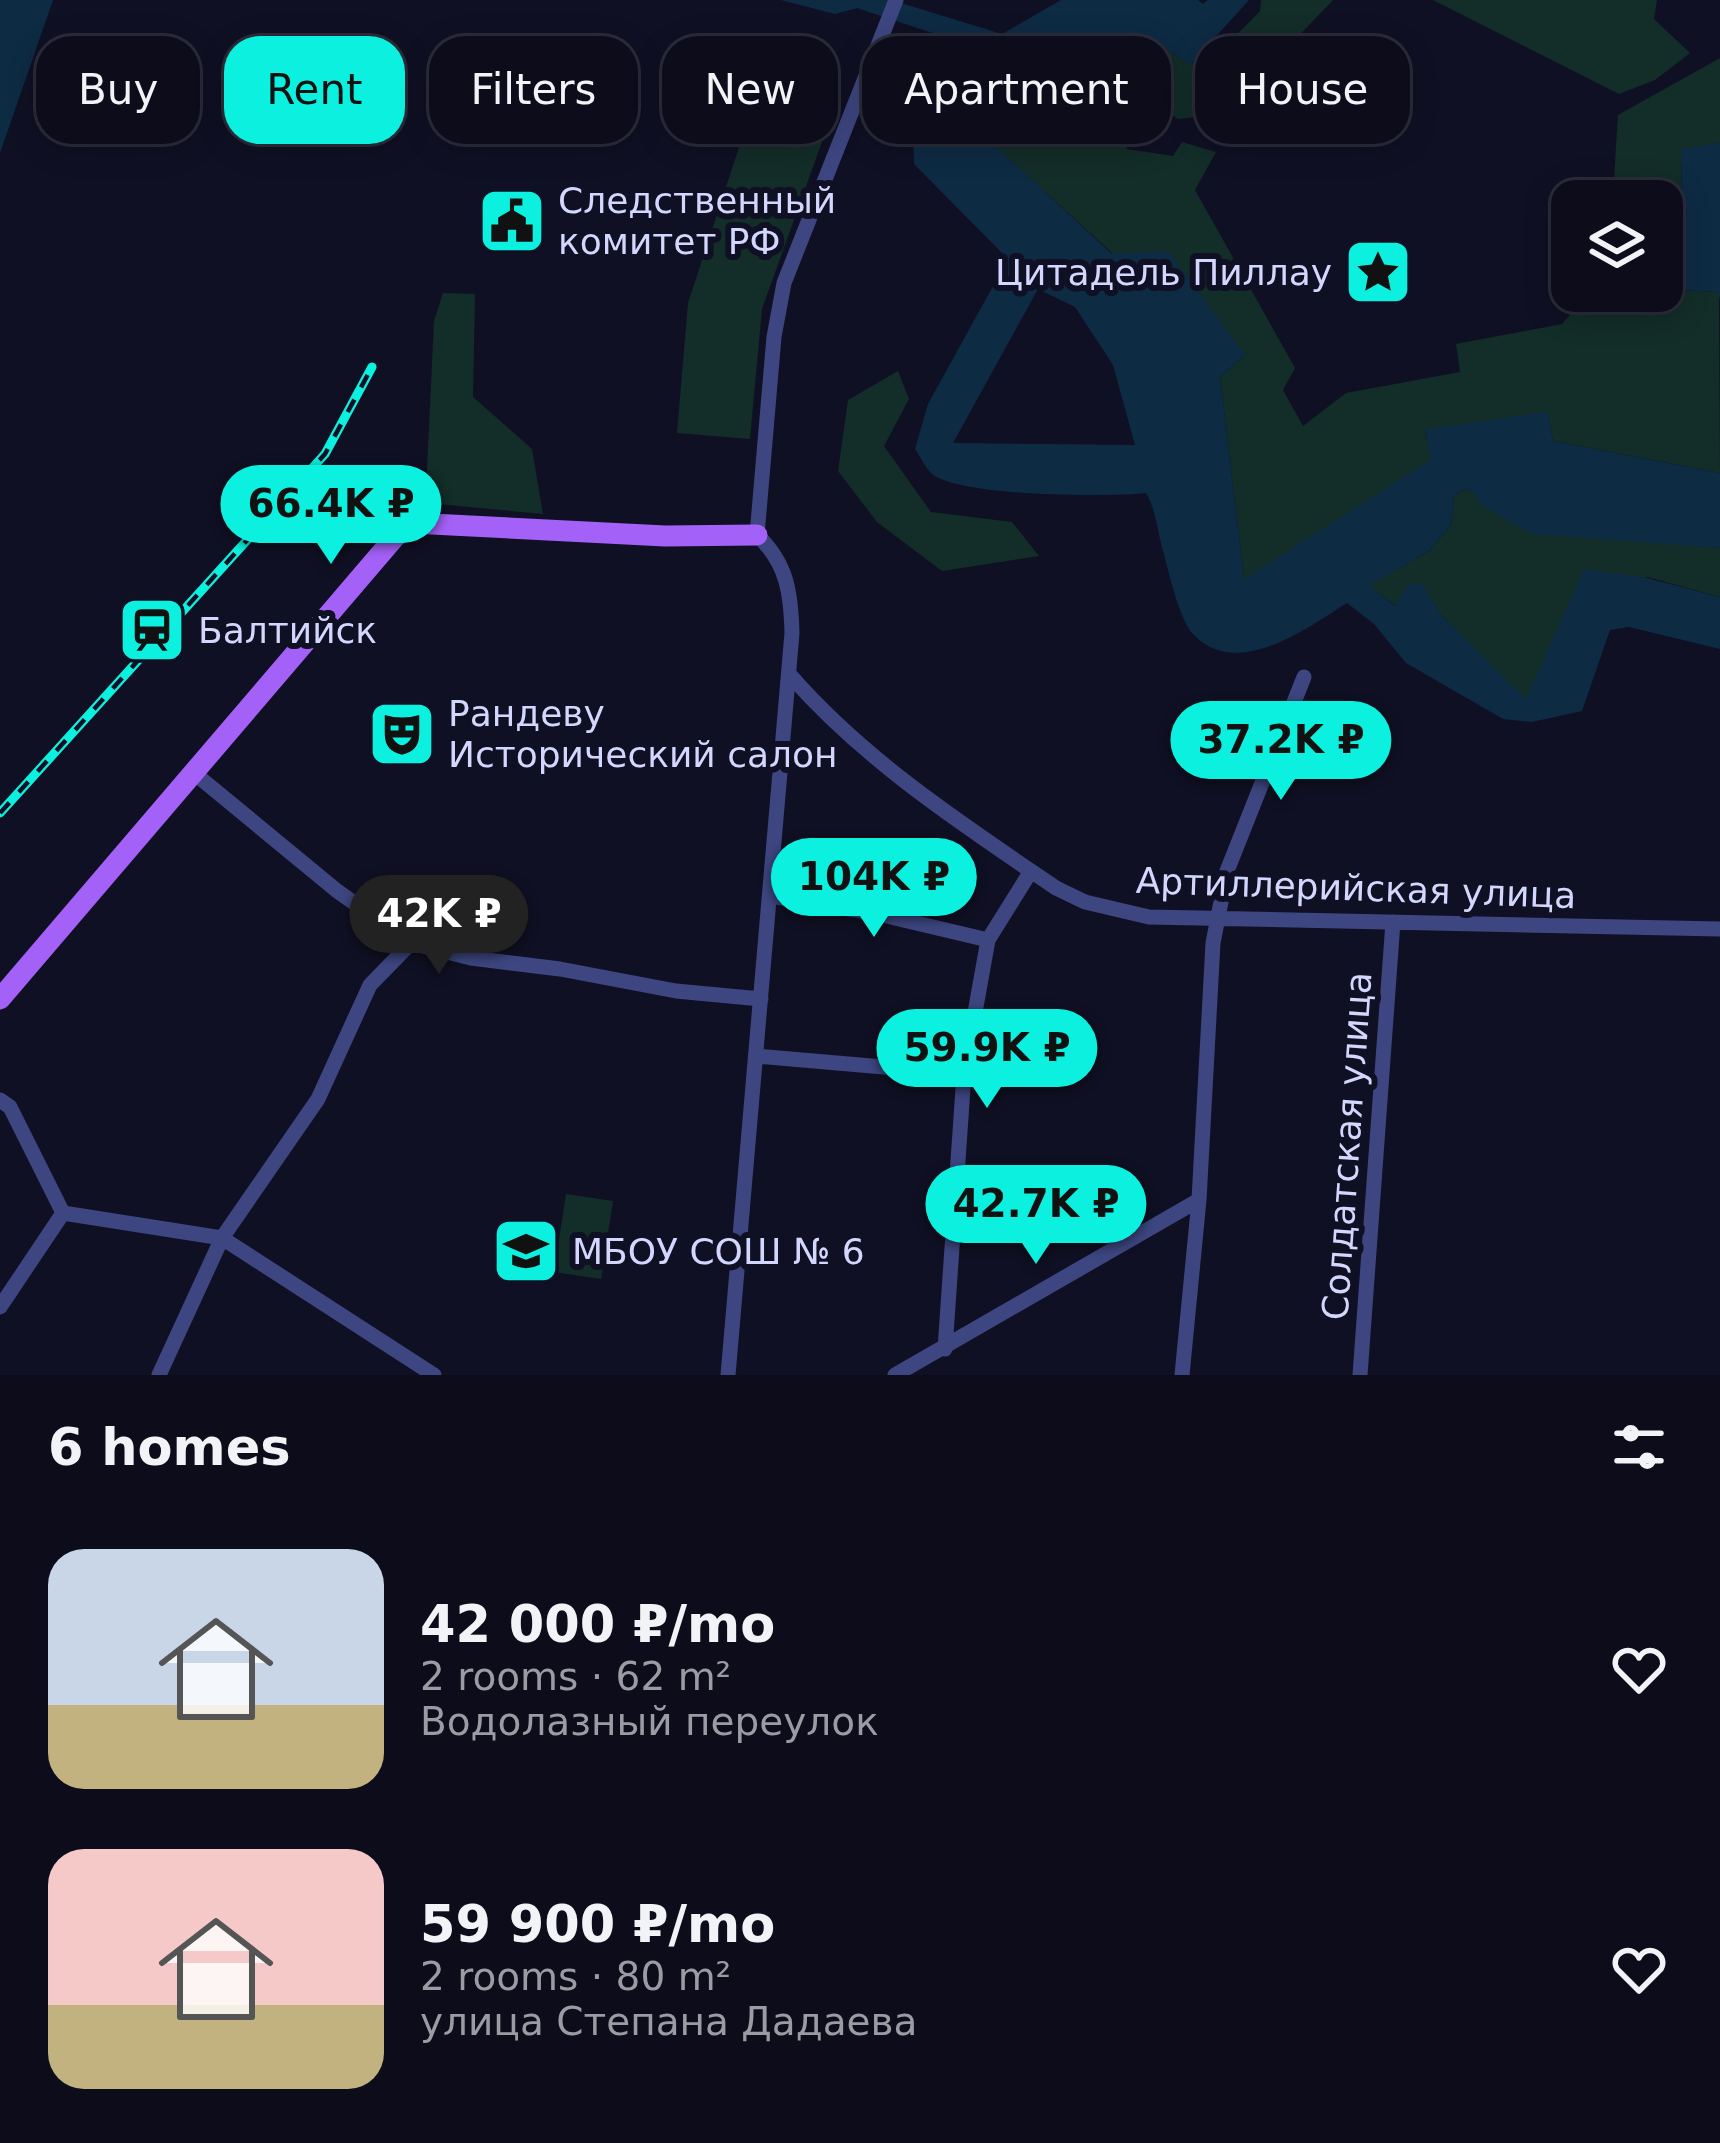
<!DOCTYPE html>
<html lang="en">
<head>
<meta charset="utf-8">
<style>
  :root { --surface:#0c0c1b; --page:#1a1a28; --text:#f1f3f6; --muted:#9a9ba3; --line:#2c2c3a; --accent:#0cf1df }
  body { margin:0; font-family:"DejaVu Sans",sans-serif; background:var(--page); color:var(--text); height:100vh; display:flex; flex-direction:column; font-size:45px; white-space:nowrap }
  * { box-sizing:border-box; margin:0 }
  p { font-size:39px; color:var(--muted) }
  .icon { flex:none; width:66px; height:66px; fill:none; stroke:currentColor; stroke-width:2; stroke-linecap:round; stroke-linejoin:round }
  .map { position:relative; height:1375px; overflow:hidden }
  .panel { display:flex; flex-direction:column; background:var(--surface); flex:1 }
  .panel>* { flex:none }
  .top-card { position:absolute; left:36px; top:36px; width:1650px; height:108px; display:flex; gap:24px }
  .controls { position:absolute; left:1551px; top:180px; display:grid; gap:24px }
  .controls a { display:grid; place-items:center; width:132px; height:132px; border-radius:24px; background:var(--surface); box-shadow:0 6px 30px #0003,0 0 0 3px var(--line); font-size:60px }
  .price { position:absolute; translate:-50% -102px; padding:0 27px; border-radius:42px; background:var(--accent); color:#111; font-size:39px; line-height:78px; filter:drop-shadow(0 3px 6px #0008) }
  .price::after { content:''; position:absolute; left:50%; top:72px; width:36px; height:27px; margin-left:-18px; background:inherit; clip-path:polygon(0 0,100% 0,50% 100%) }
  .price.active { background:#222; color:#fff }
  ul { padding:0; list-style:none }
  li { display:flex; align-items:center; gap:36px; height:300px; padding:0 48px }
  li span { display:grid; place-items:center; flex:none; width:336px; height:240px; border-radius:36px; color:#555 }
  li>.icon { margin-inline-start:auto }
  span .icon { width:144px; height:144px; fill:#fffc; stroke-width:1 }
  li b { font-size:51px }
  h2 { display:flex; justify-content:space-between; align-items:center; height:144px; padding:0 48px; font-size:51px }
  .tag { padding:0 42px; border-radius:36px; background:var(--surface); box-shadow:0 6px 30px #0003,0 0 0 3px var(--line); font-size:42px; line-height:108px }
  .tag.active { background:var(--accent); color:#111 }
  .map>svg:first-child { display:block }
</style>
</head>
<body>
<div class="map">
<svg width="1720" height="1375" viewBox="0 0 1720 1375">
  <rect width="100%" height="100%" fill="#101024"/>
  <path fill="#132d28" d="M1261,0h72l-44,46 -6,1 -7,-6 -5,6 6,7 -48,50 -20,12 -31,3 -48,-33 2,-17 -6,2 -6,16 -15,5 -9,-6 3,9 -22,13 3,16 30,-2 17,27 46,7 9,-14 34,10 -21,38 100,178 -12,22 20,36 43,-33 114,-21 -4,-28 106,-20 15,-17 1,-16h84v-67l19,2 -1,64 39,2 1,181 -167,-32 -5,-28 -123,17 7,30 -188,120 -24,-203 24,-21 -132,-103 -136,-124 170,-94 44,29 31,-13 39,-40z
    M1433,0h224l-3,19 36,34 -35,27 -36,14z
    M1720,58v85l-38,8 -1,58 -19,-4v-4l-49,-7 5,-79z
    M763,74l74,26 -75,209 -12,130 -73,-6 11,-130z
    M443,293l32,1 -2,103 59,52 11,65 -105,-10 -12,-14 8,-169z
    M898,371l11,28 -25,47 47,66 81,10 27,34 -97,15 -65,-49 -39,-51 10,-71z
    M1465,489l142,49 113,10v49l-73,-20 -121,123 -85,-85 -19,-30 -26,21 -28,-20 61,-35 22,-26 3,-30z
    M566,1194l47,7 -12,78 -47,-7z"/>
  <path fill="#0e2b44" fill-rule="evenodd" d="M0,0h53l-53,153z
    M781,0h110l111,34 59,-34h137l5,4 5,-4h41l-59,65 -44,-30 -169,94 134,124 57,-2 77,104 -25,22 24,202 187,-119 -6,-31 123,-17 5,29 167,32v75l-189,-14 -51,-30 -5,-11 -10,-4 -11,6 -3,30 -22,26 -60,35 26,20 13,-22h14l19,31 85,84 58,-130 63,9 73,19v52l-91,-22 -19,3 -28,81 -50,11 -29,-3 -97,-56 -32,-39 -27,-21c-40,25 -109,77 -153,32 -15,-14 -26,-67 -32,-88 -5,-18 -6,-37 -16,-54 -38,4 -189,4 -215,-20 -6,-6 -11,-17 -16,-24l13,-45 80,-145 -94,-95 -2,-71 54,-42 -3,-8 -106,-35 -22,6zM1038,289l37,18 38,58 22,80 -182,-2z
    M1720,143v157l-2,-8 -38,-2 2,-141z"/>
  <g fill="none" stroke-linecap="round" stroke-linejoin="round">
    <path stroke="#3d4680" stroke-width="15" d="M790,675c75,86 172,149 266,213l29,14 64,15 571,12
      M194,773l142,117 75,53 60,15 89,11 116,22 85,8
      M770,896l104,17 114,27
      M757,1056l207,18
      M0,1100l10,7 53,106 -63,94
      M63,1213l159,25 212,137
      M945,1349l19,-275 24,-134 43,-69
      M159,1375l63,-137 96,-139 52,-114 41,-42
      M728,1375l64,-742c-1,-40 -5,-70 -35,-98l17,-198 10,-54 112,-283
      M895,1375l304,-175
      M1182,1375l17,-175 14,-257 14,-72 77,-194
      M1360,1375l33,-453"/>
    <path stroke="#a461f7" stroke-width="21" d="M0,999l395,-462 17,-14 253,13 92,-1"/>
    <g stroke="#0cf1df" stroke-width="9">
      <path id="rail" d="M0,813l325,-359 47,-87"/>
    </g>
    <use href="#rail" stroke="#101024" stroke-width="4.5" stroke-dasharray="14" stroke-linecap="butt"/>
  </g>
  <defs>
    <g id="civic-square" transform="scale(3.45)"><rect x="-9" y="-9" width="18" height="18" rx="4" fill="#0cf1df" stroke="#101024"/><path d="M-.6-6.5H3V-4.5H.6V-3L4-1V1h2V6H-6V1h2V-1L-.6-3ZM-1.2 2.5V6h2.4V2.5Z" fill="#111"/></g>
    <g id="sight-square" transform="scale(3.45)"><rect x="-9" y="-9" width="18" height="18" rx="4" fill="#0cf1df" stroke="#101024"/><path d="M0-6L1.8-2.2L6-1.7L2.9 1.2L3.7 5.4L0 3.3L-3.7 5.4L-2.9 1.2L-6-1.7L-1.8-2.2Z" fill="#111"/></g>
    <g id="station-square" transform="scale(3.45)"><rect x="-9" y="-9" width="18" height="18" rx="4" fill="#0cf1df" stroke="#101024"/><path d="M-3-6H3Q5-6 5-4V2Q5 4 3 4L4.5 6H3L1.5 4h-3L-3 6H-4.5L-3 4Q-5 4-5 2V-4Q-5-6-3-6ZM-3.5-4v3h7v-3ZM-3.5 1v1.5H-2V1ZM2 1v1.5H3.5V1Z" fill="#111"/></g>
    <g id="theatre-square" transform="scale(3.45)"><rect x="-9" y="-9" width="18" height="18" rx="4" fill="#0cf1df" stroke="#101024"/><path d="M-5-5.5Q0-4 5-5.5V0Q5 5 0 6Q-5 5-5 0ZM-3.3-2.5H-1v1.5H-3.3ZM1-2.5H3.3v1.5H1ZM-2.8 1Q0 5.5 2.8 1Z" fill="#111"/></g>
    <g id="school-square" transform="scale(3.45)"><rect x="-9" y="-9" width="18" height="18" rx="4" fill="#0cf1df" stroke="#101024"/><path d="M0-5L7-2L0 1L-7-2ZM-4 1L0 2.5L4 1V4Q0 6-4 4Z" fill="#111"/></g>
  </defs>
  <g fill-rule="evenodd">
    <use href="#civic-square" x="512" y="221"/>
    <use href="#sight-square" x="1378" y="272"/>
    <use href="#station-square" x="152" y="630"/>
    <use href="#theatre-square" x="402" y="734"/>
    <use href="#school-square" x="526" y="1251"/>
  </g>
  <g text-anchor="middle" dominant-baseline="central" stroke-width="12" stroke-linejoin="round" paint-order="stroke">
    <g font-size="36" fill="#d4d7fd" stroke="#101024" text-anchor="start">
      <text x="558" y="200">Следственный<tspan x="558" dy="41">комитет РФ</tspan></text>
      <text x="1332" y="272" text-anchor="end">Цитадель Пиллау</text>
      <text x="198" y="630">Балтийск</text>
      <text x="448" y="713">Рандеву<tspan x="448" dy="41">Исторический салон</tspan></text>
      <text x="572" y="1251">МБОУ СОШ № 6</text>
    </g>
    <g font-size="36" fill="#d4d7fd" stroke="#101024">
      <text transform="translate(1356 888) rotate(2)">Артиллерийская улица</text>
      <text transform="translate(1347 1146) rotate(-86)">Солдатская улица</text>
    </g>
  </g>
</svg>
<div class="controls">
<a><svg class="icon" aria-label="layers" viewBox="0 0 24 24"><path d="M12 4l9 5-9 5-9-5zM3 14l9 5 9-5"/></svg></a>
</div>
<b class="price" style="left:331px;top:567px">66.4K ₽</b>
<b class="price" style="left:1281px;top:803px">37.2K ₽</b>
<b class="price" style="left:874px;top:940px">104K ₽</b>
<b class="price active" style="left:439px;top:977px">42K ₽</b>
<b class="price" style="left:987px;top:1111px">59.9K ₽</b>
<b class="price" style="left:1036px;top:1267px">42.7K ₽</b>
<div class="top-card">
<a class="tag">Buy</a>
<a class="tag active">Rent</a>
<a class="tag">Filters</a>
<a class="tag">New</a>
<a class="tag">Apartment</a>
<a class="tag">House</a>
</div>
</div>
<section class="panel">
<h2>6 homes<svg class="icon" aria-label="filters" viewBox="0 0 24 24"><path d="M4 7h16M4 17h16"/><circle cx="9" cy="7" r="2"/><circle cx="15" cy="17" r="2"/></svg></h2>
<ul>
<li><span style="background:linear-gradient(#c9d6e8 65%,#c2b280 0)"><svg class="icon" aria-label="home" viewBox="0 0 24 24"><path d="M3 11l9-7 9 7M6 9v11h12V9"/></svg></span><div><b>42 000 ₽/mo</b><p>2 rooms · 62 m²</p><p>Водолазный переулок</p></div><svg class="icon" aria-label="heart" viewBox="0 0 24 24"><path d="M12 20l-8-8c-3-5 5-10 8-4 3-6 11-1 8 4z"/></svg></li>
<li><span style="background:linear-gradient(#f6c9c9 65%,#c2b280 0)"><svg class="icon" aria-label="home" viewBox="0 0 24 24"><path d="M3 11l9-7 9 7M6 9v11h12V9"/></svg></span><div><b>59 900 ₽/mo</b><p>2 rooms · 80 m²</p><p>улица Степана Дадаева</p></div><svg class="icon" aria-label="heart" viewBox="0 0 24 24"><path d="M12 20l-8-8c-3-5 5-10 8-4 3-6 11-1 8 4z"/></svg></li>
</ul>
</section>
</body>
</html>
